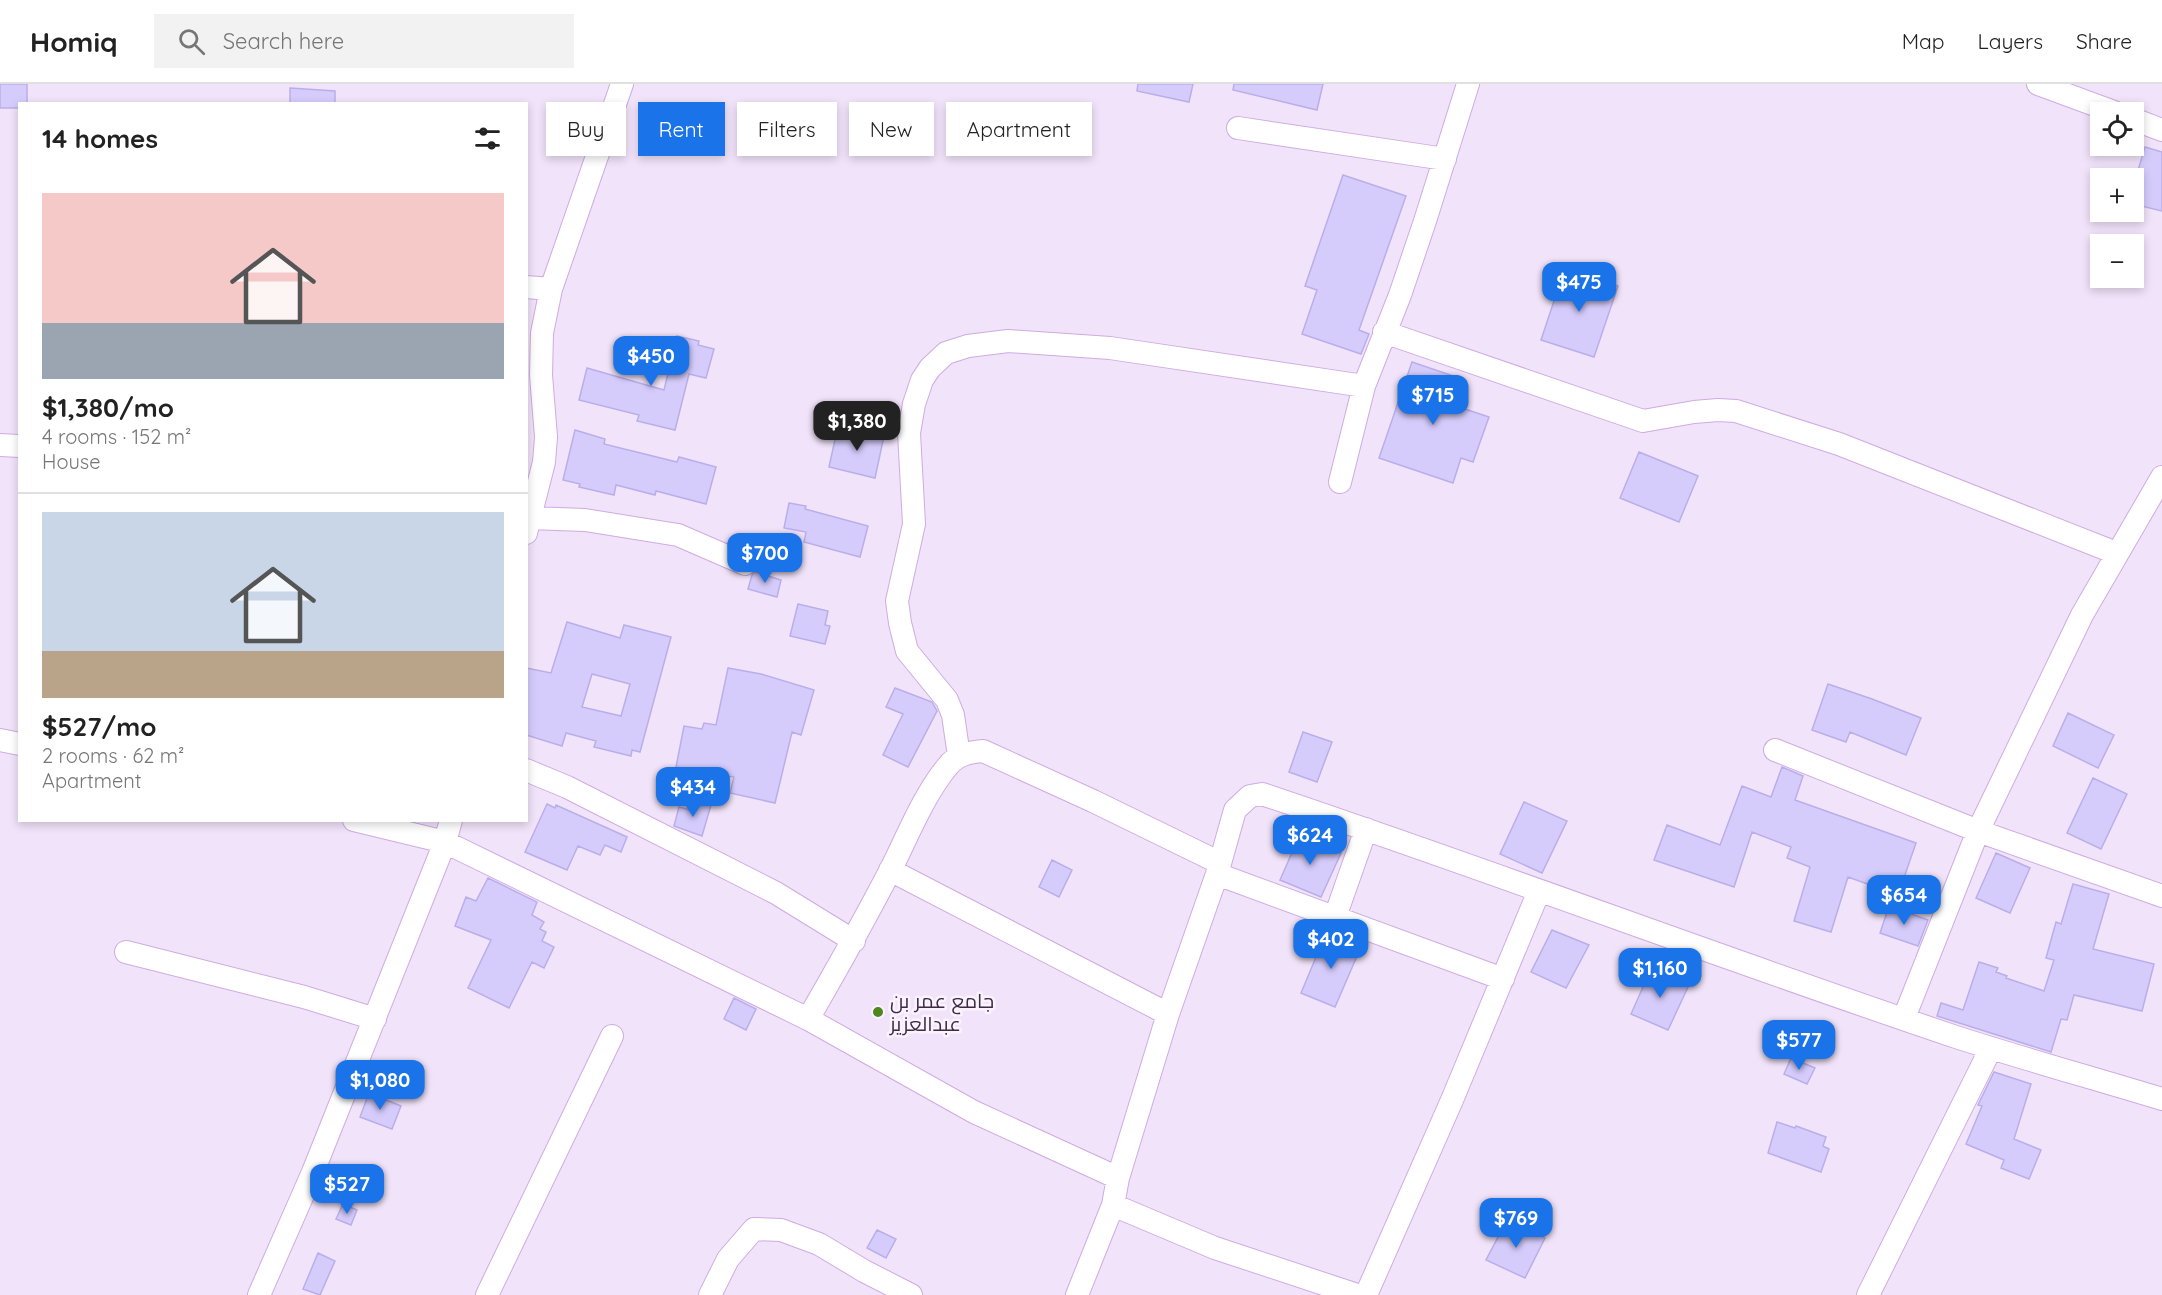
<!DOCTYPE html>
<html lang="en">
<head>
<meta charset="utf-8">
<style>
  :root { --surface:#fff; --page:#f2f2f2; --text:#222; --muted:#767676; --line:#e0e0e0; --accent:#1a73e8 }
  body { margin:0; font-family:Quicksand,Cairo,sans-serif; background:var(--page); color:var(--text); height:100vh; display:flex; flex-direction:column; font-size:22px; white-space:nowrap }
  * { box-sizing:border-box; margin:0 }
  p { font-size:20px; color:var(--muted) }
  .icon { flex:none; width:33px; height:33px; fill:none; stroke:currentColor; stroke-width:2; stroke-linecap:round; stroke-linejoin:round }
  .map { position:relative; flex:1; overflow:hidden }
  .side { position:absolute; left:18px; top:18px; width:510px; height:720px; display:flex; flex-direction:column; background:var(--surface); border-radius:0px; box-shadow:0 3px 9px #0003 }
  .side>* { flex:none }
  .hud { position:absolute; left:546px; top:18px; width:570px; height:54px; display:flex; gap:12px }
  .tools { position:absolute; left:2090px; top:18px; display:grid; gap:12px }
  .tools a { display:grid; place-items:center; width:54px; height:54px; border-radius:0px; background:var(--surface); box-shadow:0 3px 9px #0003; font-size:30px }
  .price { position:absolute; translate:-50% -51px; padding:0 14px; border-radius:12px; background:var(--accent); color:#fff; font-size:20px; line-height:39px; filter:drop-shadow(0 2px 3px #0008) }
  .price::after { content:''; position:absolute; left:50%; top:36px; width:18px; height:14px; margin-left:-9px; background:inherit; clip-path:polygon(0 0,100% 0,50% 100%) }
  .price.on { background:#222; color:#fff }
  ul { padding:0; list-style:none }
  li { display:grid; align-content:center; gap:12px; height:318px; padding:0 24px }
  li+li { border-top:2px solid var(--line) }
  li span { display:grid; place-items:center; height:186px; border-radius:0px; color:#555 }
  li>.icon { margin-inline-start:auto }
  span .icon { width:108px; height:108px; fill:#fffc; stroke-width:1 }
  li b { font-size:26px }
  h2 { display:flex; justify-content:space-between; align-items:center; height:72px; padding:0 24px; font-size:26px }
  .tag { padding:0 21px; border-radius:0px; background:var(--surface); box-shadow:0 3px 9px #0003; font-size:21px; line-height:54px }
  .tag.on { background:var(--accent); color:#fff }
  header { display:flex; align-items:center; gap:36px; box-sizing:border-box; height:84px; padding:0 30px; background:var(--surface); border-bottom:2px solid var(--line) }
  header strong { font-size:28px }
  nav { display:flex; gap:33px; margin-inline-start:auto; font-size:21px }
  .search { width:420px; height:54px; background:var(--page); display:flex; align-items:center; gap:15px; box-sizing:border-box; padding:0 21px; border-radius:0px; color:var(--muted); font-size:22px }
  .map>svg:first-child { display:block }
</style>
</head>
<body>
<header>
<strong>Homiq</strong>
<div class="search"><svg class="icon" aria-label="search" viewBox="0 0 24 24"><circle cx="10" cy="10" r="6"/><path d="M15 15l6 6"/></svg>Search here</div>
<nav><a>Map</a><a>Layers</a><a>Share</a></nav>
</header>
<div class="map">
<svg width="2162" height="1211" viewBox="0 0 2162 1211">
  <rect width="100%" height="100%" fill="#f1e3fa"/>
  <path fill="#d5ccfc" stroke="#baaeea" stroke-width="1.5" fill-rule="evenodd" d="M0,0h27v20h-7v4h-20z
    M1138,0h55l-4,18 -52,-11z
    M1234,0h89l-6,26 -84,-20z
    M290,4l45,3v13h-45z
    M2145,63l17,5v59l-29,-7v-17z
    M1343,91l63,21 -47,134 10,4 -8,20 -59,-20 15,-44 -12,-4z
    M1565,184l53,18 -24,71 -53,-17z
    M677,252l22,5 -1,4 16,4 -8,29 -17,-4 -14,56 -38,-9 2,-6 -60,-15 8,-32 77,22z
    M1412,278l53,18 -9,26 33,11 -16,45 -12,-4 -8,25 -74,-25z
    M838,342l46,10 -9,42 -46,-11z
    M575,346l30,9 -1,5 73,18 2,-5 37,10 -10,37 -50,-13 -1,4 -39,-10 -2,10 -35,-8 1,-3 -17,-4z
    M1639,368l59,24 -19,46 -59,-24z
    M789,419l17,3 -1,3 63,17 -8,31 -56,-15 2,-10 -22,-4z
    M755,488l26,8 -4,17 -29,-8 4,-14z
    M798,520l30,7 -3,14 5,1 -5,18 -35,-8z
    M567,538l53,16 4,-13 47,12 -31,115 -8,-2 -1,6 -37,-9 2,-6 -30,-8 -4,13 -36,-11v-67l25,5zM592,590l38,10 -9,32 -39,-9z
    M728,584l33,6 53,16 -13,45 -9,-3 -17,71 -45,-10 4,-16 -58,-10 8,-41 18,3 2,-6 12,2z
    M1828,600l44,15 49,19 -15,37 -56,-23 -4,10 -34,-12z
    M895,604l37,14 5,9 -29,56 -25,-12 20,-41 -17,-7z
    M2068,629l46,22 -16,33 -45,-22z
    M1303,648l29,10 -15,40 -28,-10z
    M1782,683l21,9 -8,24 121,43 -18,52 -50,-18 -17,55 -37,-11 16,-54 -23,-9 4,-11 -39,-15 -18,55 -80,-27 13,-35 53,20 22,-59 29,11z
    M2093,694l34,16 -26,55 -34,-16z
    M693,716l18,5 -9,31 -28,-10 5,-19 11,3z
    M1524,718l43,19 -25,52 -42,-19z
    M547,720l8,4 1,-3 71,32 -6,15 -16,-7 -5,10 -22,-9 -11,24 -42,-18z
    M1300,750l41,19 -20,44 -41,-17z
    M1996,769l34,15 -20,45 -34,-15z
    M1052,776l20,10 -13,27 -20,-10z
    M488,794l49,24 -5,13 12,7 -4,7 6,3 -4,9 12,6 -10,21 -12,-6 -23,46 -41,-20 23,-48 -36,-14 11,-29 10,4z
    M2073,800l36,10 -16,55 61,15 -12,47 -68,-16 -7,25 -6,-1 -10,33 -114,-36 4,-13 22,7 16,-48 19,6 -2,4 11,4 -1,2 38,13 10,-31 -8,-2 10,-36 5,2z
    M1889,822l39,14 -10,26 -38,-13z
    M1552,846l37,15 -23,43 -35,-16z
    M1326,849l35,14 -26,60 -34,-14z
    M1651,885l38,16 -21,45 -37,-16z
    M734,914l22,11 -10,21 -22,-11z
    M1791,974l24,10 -8,16 -23,-10z
    M1994,988l37,12 -17,55 27,11 -12,29 -28,-11 3,-8 -38,-16 16,-38 -4,-1z
    M369,1009l32,13 -9,23 -32,-12z
    M1777,1038l18,6 1,-2 30,11 -3,9 6,3 -8,23 -53,-19z
    M343,1120l14,6 -6,15 -15,-6z
    M1507,1136l38,18 -20,40 -39,-18z
    M877,1146l19,9 -10,19 -19,-10z
    M318,1169l17,8 -15,34 -17,-6z"/>
  <g fill="none" stroke-linecap="round" stroke-linejoin="round">
    <g stroke="#cfabe2" stroke-width="24">
      <path id="minor" d="M2038,0l76,28
        M2133,35l29,11
        M1238,44l207,31
        M526,203l25,2
        M1384,248l259,89 51,-9 24,-2 18,1 103,33 277,109
        M0,361l20,1
        M1340,398l24,-96 36,-91 25,-74 43,-137
        M530,434l55,2 93,15 67,29
        M526,449l18,-71 2,-25 -5,-62 1,-42 9,-44 71,-205
        M0,656l20,4
        M1775,666l203,81 184,65
        M959,672l-6,-41 -6,-15 -40,-49 -7,-28 -3,-22 17,-77 -5,-91 5,-29 8,-24 8,-12 16,-15 22,-7 40,-5 102,7 254,38
        M526,686l41,17 209,106 78,48
        M354,736l91,22 363,177 166,93 144,66
        M890,786l278,144
        M1217,790l286,105
        M1335,833l31,-88
        M126,868l178,45 71,22
        M1904,934l74,-187 104,-216 80,-138
        M808,935c29,-50 57,-100 84,-152 16,-32 32,-72 55,-100 9,-12 22,-15 36,-16l110,50 127,62
        M1113,1121l102,43 142,47
        M259,1211l54,-123 132,-330 6,-22
        M487,1211l125,-259
        M710,1211l18,-36 26,-30 27,1 38,14 45,27 47,24
        M1077,1211l36,-90 5,-27 50,-164 49,-140 18,-64 15,-14 12,-2c233,78 462,165 694,243 68,22 137,41 206,62
        M1366,1211l86,-195 87,-209
        M1868,1211l123,-247"/>
    </g>
    <use href="#minor" stroke="#fff" stroke-width="22"/>
  </g>
  <circle fill="#51861f" stroke="#faf3ff" stroke-width="2" cx="878" cy="928" r="6"/>
  <g text-anchor="middle" dominant-baseline="central" stroke-width="5" stroke-linejoin="round" paint-order="stroke">
    <g font-size="20" fill="#3c2d43" stroke="#faf3ff" text-anchor="start">
      <text x="890" y="916">جامع عمر بن<tspan x="890" dy="23">عبدالعزيز</tspan></text>
    </g>
  </g>
</svg>
<div class="tools">
<a><svg class="icon" aria-label="locate" viewBox="0 0 24 24"><circle cx="12" cy="12" r="6"/><path d="M12 2v4M12 18v4M2 12h4M18 12h4"/></svg></a>
<a>+</a>
<a>−</a>
</div>
<b class="price" style="left:1579px;top:229px">$475</b>
<b class="price" style="left:651px;top:303px">$450</b>
<b class="price" style="left:1433px;top:342px">$715</b>
<b class="price on" style="left:857px;top:368px">$1,380</b>
<b class="price" style="left:765px;top:500px">$700</b>
<b class="price" style="left:693px;top:734px">$434</b>
<b class="price" style="left:1310px;top:782px">$624</b>
<b class="price" style="left:1904px;top:842px">$654</b>
<b class="price" style="left:1331px;top:886px">$402</b>
<b class="price" style="left:1660px;top:915px">$1,160</b>
<b class="price" style="left:1799px;top:987px">$577</b>
<b class="price" style="left:380px;top:1027px">$1,080</b>
<b class="price" style="left:347px;top:1131px">$527</b>
<b class="price" style="left:1516px;top:1165px">$769</b>
<div class="hud">
<a class="tag">Buy</a>
<a class="tag on">Rent</a>
<a class="tag">Filters</a>
<a class="tag">New</a>
<a class="tag">Apartment</a>
</div>
<section class="side">
<h2>14 homes<svg class="icon" aria-label="filters" viewBox="0 0 24 24"><path d="M4 7h16M4 17h16"/><circle cx="9" cy="7" r="2"/><circle cx="15" cy="17" r="2"/></svg></h2>
<ul>
<li><span style="background:linear-gradient(#f6c9c9 70%,#9aa5b1 0)"><svg class="icon" aria-label="home" viewBox="0 0 24 24"><path d="M3 11l9-7 9 7M6 9v11h12V9"/></svg></span><div><b>$1,380/mo</b><p>4 rooms · 152 m²</p><p>House</p></div></li>
<li><span style="background:linear-gradient(#c9d6e8 75%,#b9a48a 0)"><svg class="icon" aria-label="home" viewBox="0 0 24 24"><path d="M3 11l9-7 9 7M6 9v11h12V9"/></svg></span><div><b>$527/mo</b><p>2 rooms · 62 m²</p><p>Apartment</p></div></li>
</ul>
</section>
</div>
</body>
</html>
